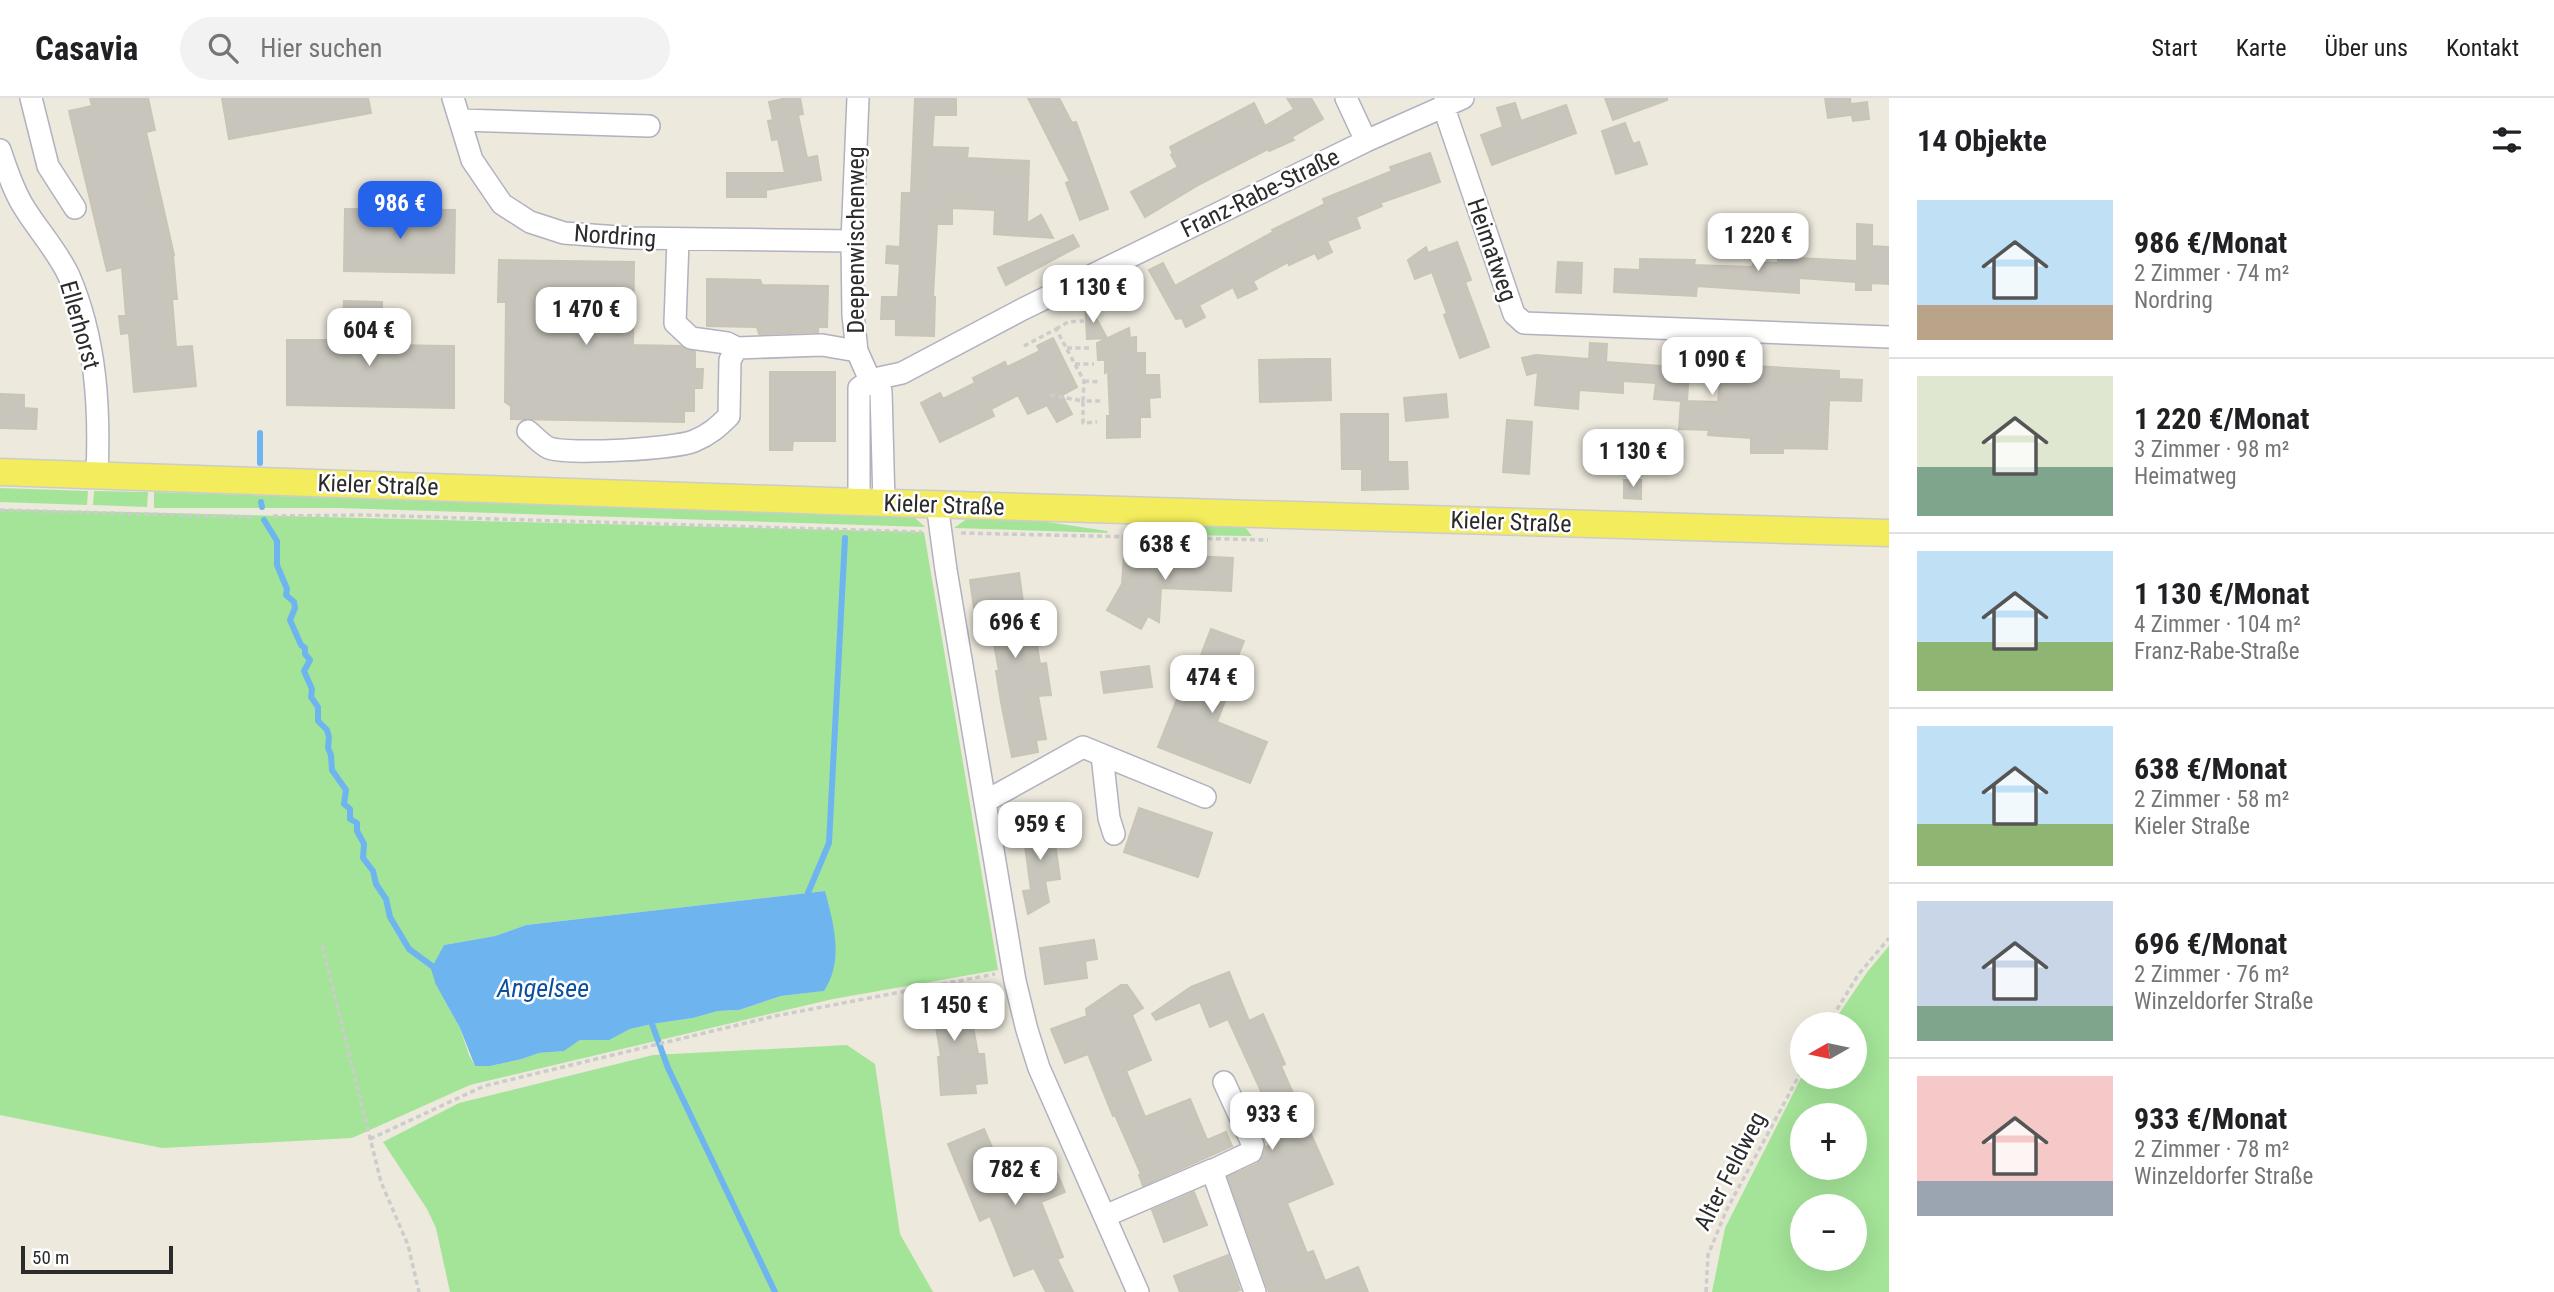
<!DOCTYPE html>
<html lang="de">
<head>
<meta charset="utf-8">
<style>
  :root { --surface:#fff; --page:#f2f2f2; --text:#202124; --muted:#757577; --line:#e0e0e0; --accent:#2563eb }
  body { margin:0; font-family:"Roboto Condensed",sans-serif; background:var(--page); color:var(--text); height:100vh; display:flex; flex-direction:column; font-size:26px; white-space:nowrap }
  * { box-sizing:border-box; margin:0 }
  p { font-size:23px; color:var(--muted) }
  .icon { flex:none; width:38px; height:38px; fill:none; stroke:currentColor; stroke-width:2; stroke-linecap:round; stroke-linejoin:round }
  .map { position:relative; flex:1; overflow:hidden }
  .sheet { display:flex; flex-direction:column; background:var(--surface); width:665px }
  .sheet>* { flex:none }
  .needle { width:46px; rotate:261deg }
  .buttons { position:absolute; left:1790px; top:914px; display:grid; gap:14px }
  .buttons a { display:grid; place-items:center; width:77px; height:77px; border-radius:50%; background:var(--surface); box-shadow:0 7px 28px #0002; font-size:35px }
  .scale { position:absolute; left:21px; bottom:18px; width:152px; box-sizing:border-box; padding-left:7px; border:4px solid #2b2b2b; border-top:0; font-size:19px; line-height:24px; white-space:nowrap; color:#2b2b2b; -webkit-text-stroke:5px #fff; paint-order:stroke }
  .price { position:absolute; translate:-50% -60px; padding:0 16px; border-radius:14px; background:#fff; color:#222; font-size:23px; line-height:46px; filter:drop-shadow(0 2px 4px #0008) }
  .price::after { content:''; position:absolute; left:50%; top:42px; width:21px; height:16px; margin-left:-10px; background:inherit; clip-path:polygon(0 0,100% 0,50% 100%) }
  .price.current { background:var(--accent); color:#fff }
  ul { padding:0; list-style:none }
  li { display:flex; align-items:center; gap:21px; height:175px; padding:0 28px }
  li+li { border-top:2px solid var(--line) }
  li span { display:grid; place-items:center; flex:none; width:196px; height:140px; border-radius:0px; color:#555 }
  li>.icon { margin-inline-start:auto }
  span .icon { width:84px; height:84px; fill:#fffc; stroke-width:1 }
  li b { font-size:30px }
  h2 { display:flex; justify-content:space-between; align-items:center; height:84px; padding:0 28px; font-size:30px }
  header { display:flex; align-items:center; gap:42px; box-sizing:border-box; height:98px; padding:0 35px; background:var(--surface); border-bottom:2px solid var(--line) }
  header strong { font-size:33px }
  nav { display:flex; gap:38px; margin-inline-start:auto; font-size:24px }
  .search { width:490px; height:63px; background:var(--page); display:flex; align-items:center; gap:18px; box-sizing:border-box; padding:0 24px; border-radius:38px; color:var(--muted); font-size:26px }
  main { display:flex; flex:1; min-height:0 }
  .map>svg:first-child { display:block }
</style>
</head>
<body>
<header>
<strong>Casavia</strong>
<div class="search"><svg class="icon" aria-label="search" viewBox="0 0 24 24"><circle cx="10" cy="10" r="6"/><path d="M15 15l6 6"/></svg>Hier suchen</div>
<nav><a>Start</a><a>Karte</a><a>Über uns</a><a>Kontakt</a></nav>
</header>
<main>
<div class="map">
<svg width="1889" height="1194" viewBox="0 0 1889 1194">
  <rect width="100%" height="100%" fill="#ede9dd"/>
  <path fill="#a4e498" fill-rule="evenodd" d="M0,390l88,3 -1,14 -87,-3z
    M94,393l54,1 -1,15 -54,-2z
    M154,394l760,25 11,10 -586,-19h-185z
    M0,411l924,23 74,438 -165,29 -363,86 -118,53 -190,10 -162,-33zM825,793l-2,100 -42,5 -42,14 -21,1 -25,7 -41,6 -22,5 -21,10 -29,1 -16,11 -25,2 -17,6 -32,7h-15l-6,-11 -9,-27 -24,-43 8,-40 51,-9 31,-11z
    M968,420l73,3 66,10 1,2 -154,-5z
    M1199,428l46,1 7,9 -80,-1v-5z
    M1889,848v346h-177l13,-64 77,-152h53v-52h-23l36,-53zM1802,1017h53v52h-53zM1802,1108h53v52h-53z
    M847,947l28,19 25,170 33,58h-483l-14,-64 -9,-19 -44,-67 76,-39 194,-48z"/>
  <path fill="#6eb5f0" d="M825,793c9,34 19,69 -1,100l-43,5 -42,14 -21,1 -25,7 -41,6 -22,5 -21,11h-29l-16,11 -25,2 -17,6 -32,7h-15l-15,-38 -24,-43 -5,-16 13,-24 51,-9 31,-11z"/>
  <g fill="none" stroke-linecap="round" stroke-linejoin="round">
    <path stroke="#6eb5f0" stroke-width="6" d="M260,335v30
      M261,404l1,5
      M264,422l13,21v24l10,24 -1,6 8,7 1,6 -5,12 11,25 4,3v6l5,6 -6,11 8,18 -1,8 7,10v14l9,9 2,7 -1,11 3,7 1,15 14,20 -2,14 6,5v10l7,4v8l7,13 -1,14 10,13 3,13 10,15 4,18 19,32 23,17
      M808,795l21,-50 16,-305
      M652,926l16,44 107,224"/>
  </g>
  <path fill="#c8c6bc" stroke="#c8c5b6" stroke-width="2" d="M90,0h58l7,32 -9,2 28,123h-1l4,44h-5l4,48 16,-1 4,40 -62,6 -5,-59 -8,1 -2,-18h7l-4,-49 -15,4 -38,-160 23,-5z
    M222,0h146l3,15 -142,26z
    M787,0h13l3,16 -5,1 9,43 10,-2 4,24 -55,10v7h-39v-24h58l-7,-34 -6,1 -4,-19 5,-1 -4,-18z
    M915,0h41v17h-22l-2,32 36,1 -1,10 62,3 -2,62 14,-8 12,23 -59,-4 1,-24 -43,-2v16h-15l-4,73h2l-1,39 -38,-1v-16h-15l1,-22h16l2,-33 -14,-1 1,-17 13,1 2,-54h9z
    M1028,0h31l13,25 4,-1 32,87 -28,11 -14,-37 4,-2z
    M1287,0h24l12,21 -31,18 2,3 -25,11 -1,-2 -68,35 -55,33 -14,-25 47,-25 -7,-12 2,-1 -3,-7 84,-44 11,23 29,-17z
    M1605,0h62v2l-54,20z
    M1825,0h25l1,17 -23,3z
    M1867,4l2,17 -16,2 -3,-17z
    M1515,5l6,18 45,-16 10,28 -84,32 -11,-30 22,-8 -6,-19z
    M1625,25l8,21 6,-2 8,22 -31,10 -14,-43z
    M1430,55l10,29 -60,21 2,3 -26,11 4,11 -33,13 5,11 -14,7 -3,-6 -26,12 -1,-3 -35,19 4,8 -19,9 -5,-11 -34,18 6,12 -19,10 -4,-9 -6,1 -27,-49 14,-7 12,23 98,-54 -1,-2 53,-26 -2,-5 69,-28 -2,-4z
    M345,111l110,1 -1,63 -110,-2z
    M1857,126l15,1v21l17,1v37l-18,-1v7h-15v-8l-57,-4v15l-102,-7 -1,10 -82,-4 1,-23 25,1v-11l55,1 -1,5 58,2 2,-5 24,1v-6l79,4z
    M1073,137l6,11 -73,39 -8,-17z
    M1457,144l14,38 -6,2 24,65 -29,11 -16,-43 3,-2 -15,-41 -17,7 -7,-19 18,-13 2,6z
    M499,162l135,2 -1,83 47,1 15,6v17h8l-1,19h-8v23h-10v11l-173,-3v-13l-6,-4 1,-100h-8z
    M1558,164l24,1 -1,30 -25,-1z
    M707,181l53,1 2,5 66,1 -1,41h-9v5l-59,2 -2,-7 -50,-1z
    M1085,200l22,40 -20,1z
    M344,203l38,1v43l72,1v62l-167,-3v-65h56z
    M1129,230l1,10 6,-1v16h9v22h14l1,22 -11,1 1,19h-10v20l-33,1v-22h3l-2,-45 -3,2v-13h-7l-1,-17z
    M1053,240l24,49 -15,8 10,19 -15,8 -10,-17 -19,9 -10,-19 -27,14 3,7 -54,26 -19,-39 19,-10 3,6 32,-16 -2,-5 32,-16 2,5 33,-16 -3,-5z
    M1590,245l17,1 -1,18 83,6 -2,33 31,1 3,-38 118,7v8l23,1 -1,21 -32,-1 -2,49 -44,-1v5h-32v-15l-43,-3 1,-5 -30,-1 2,-28 -27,-2 2,-16 -33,-2v12l-44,-3 -1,19 -43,-4 3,-33 -11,3 -5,-17 14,-3 53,4z
    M1309,261h21l1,41 -71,2 -1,-42z
    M770,274h65v69h-42l-1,9h-22z
    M0,296l24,1v13l13,1 -1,20 -36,-1z
    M1446,296l2,23 -42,4 -2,-23z
    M1341,316h47v48h19l1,27 -46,1v-21h-20z
    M1507,322l25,2 -3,52 -26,-2z
    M1624,382h17v19l-17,-1z
    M1124,455l109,5 -2,33 -70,-3 -2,34 -11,-6 -7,13 -34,-19 15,-26z
    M1019,475l6,44 7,-2 8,49 6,-1 5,32 -13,1 8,43 -10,1 2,12 -26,5 -11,-55 -5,-31h3l-12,-65 -13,2 -4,-28z
    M1211,531l33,12 -18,45 4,2 -13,34 50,20 -17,41 -92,-36 29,-73 6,2z
    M1149,568l3,21 -48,6 -3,-21z
    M1139,710l73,25 -14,44 -74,-25z
    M1052,722l8,59 -15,2 4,21 -21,12 -5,-23 8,-1 -9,-66z
    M1094,842l3,19 -12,2 2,17 -42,6 -5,-36z
    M1229,874l20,49 14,-7 22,50 -4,2 52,118 -46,19 20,50 6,-2 12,30 33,-14 10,25h-99l-41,-115 29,-13 6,-8 3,-9 16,-7 -16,-38 -38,-83 -18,8 -10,-25 -44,18 -4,-6 39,-27z
    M1121,887h6l16,23 -11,7 19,45 -25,11 19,46 45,-18 17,41 19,-8 6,14 -89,40 -4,-11 2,-1 -26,-59 -2,1 -25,-62 -23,9 -14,-34 36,-13 -1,-7z
    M967,896l11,60h6l3,29 -12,1 1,9 -35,2 -3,-38h3l-6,-37 -24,4 -4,-19z
    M984,1031l19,44 46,-19 16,38 -24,10 22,55 -6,2 16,33h-27l-12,-24 -20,8 -24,-60 -10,5 -32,-77z
    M1194,1094l13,33 -43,17 -12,-32z
    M1228,1157l12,35 -6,2h-54l-6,-16z"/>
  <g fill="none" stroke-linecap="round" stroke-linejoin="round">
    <g stroke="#b1b1bf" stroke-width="24">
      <path id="minor" d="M31,0l17,68 27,42
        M453,0l19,62 30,44 28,18 34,11 68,5 220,3
        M858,0l-6,143 1,74 4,36 13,29 11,11 3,112
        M1346,0l20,43
        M1443,7l71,209 10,9 365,14
        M460,22l189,6
        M0,52c6,18 12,37 22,54 14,24 35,46 47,72 27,63 31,131 28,198
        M678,142l-3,83 16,15 36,5 10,5
        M528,333c6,5 14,14 21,17 20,7 125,1 145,-7 15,-6 24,-14 35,-25l1,-56 7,-12 85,-3 35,6
        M859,404v-114l11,-8 32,-7 121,-64 343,-168 97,-43
        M937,406l9,66 69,411 12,49 12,38 99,224
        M1102,657l7,63 5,16
        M986,703l97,-54 122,50
        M1211,1073l40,-19 2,-7 -29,-63
        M1105,1118l107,-46 43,122"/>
    </g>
    <g stroke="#ccc" stroke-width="29">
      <path id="major" d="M0,374l859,30 1030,31"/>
    </g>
    <path stroke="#ccc" stroke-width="3.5" stroke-dasharray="5 3.5" stroke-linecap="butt" d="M1056,231l12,-7 16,-1
      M1024,248l32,-17 28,52 -1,20h20
      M1067,250h23
      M1075,266h19
      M1084,283l16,1
      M1050,297l33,6v22l14,-1
      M0,412l253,7
      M273,418l92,-1 557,17
      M961,435l307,7
      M322,847l59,237 27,63 11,47
      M1828,926l30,-49 31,-37
      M370,1041l114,-53 291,-70 220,-42
      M1706,1194l2,-37 18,-44 76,-141"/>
    <use href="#minor" stroke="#fff" stroke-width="21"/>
    <use href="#major" stroke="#f3ec5c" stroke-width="26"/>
  </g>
  <g text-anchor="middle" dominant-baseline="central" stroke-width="5" stroke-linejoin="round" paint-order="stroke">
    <g font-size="24" fill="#2b2b2b" stroke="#fff">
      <text transform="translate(1260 95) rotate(-26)">Franz-Rabe-Straße</text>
      <text transform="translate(615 138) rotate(4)">Nordring</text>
      <text transform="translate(856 142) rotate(-90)">Deepenwischenweg</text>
      <text transform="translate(1492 152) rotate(71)">Heimatweg</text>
      <text transform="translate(80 227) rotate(74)">Ellerhorst</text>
      <text transform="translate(378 387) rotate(2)">Kieler Straße</text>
      <text transform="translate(944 407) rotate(2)">Kieler Straße</text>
      <text transform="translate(1511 424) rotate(2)">Kieler Straße</text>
      <text transform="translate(1730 1073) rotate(-63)">Alter Feldweg</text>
    </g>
    <g font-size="26" font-style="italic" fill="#0b4f9e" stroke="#fff">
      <text x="543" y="890">Angelsee</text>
    </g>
  </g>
</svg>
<div class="buttons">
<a><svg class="needle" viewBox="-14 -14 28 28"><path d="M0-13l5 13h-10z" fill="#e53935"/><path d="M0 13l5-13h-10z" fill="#757577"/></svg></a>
<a>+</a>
<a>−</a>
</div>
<div class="scale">50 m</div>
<b class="price current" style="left:400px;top:143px">986 €</b>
<b class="price" style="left:1758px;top:175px">1 220 €</b>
<b class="price" style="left:1093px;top:227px">1 130 €</b>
<b class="price" style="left:586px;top:249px">1 470 €</b>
<b class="price" style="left:369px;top:270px">604 €</b>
<b class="price" style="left:1712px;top:299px">1 090 €</b>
<b class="price" style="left:1633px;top:391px">1 130 €</b>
<b class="price" style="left:1165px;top:484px">638 €</b>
<b class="price" style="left:1015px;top:562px">696 €</b>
<b class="price" style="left:1212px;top:617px">474 €</b>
<b class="price" style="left:1040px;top:764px">959 €</b>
<b class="price" style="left:954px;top:945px">1 450 €</b>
<b class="price" style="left:1272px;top:1054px">933 €</b>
<b class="price" style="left:1015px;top:1109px">782 €</b>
</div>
<section class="sheet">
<h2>14 Objekte<svg class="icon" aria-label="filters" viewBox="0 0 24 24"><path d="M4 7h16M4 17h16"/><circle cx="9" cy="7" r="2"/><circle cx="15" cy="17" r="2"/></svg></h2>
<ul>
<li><span style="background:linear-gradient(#bfe0f5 75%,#b9a48a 0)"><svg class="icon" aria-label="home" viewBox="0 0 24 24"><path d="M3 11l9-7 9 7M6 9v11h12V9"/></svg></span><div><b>986 €/Monat</b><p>2 Zimmer · 74 m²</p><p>Nordring</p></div></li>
<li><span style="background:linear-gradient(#dfe7d0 65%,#7fa58c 0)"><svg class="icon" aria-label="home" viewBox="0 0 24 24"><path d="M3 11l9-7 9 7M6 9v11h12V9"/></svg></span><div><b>1 220 €/Monat</b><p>3 Zimmer · 98 m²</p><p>Heimatweg</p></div></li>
<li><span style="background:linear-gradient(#bfe0f5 65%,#8fb573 0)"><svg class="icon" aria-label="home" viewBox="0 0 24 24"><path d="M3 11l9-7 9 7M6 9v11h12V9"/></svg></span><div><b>1 130 €/Monat</b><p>4 Zimmer · 104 m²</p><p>Franz-Rabe-Straße</p></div></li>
<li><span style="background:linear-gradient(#bfe0f5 70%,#8fb573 0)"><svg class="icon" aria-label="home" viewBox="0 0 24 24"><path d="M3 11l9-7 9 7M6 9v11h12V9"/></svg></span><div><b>638 €/Monat</b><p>2 Zimmer · 58 m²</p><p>Kieler Straße</p></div></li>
<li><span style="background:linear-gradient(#c9d6e8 75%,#7fa58c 0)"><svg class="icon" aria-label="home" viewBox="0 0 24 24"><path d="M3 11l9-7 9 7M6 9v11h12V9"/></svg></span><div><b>696 €/Monat</b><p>2 Zimmer · 76 m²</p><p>Winzeldorfer Straße</p></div></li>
<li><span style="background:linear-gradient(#f6c9c9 75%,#9aa5b1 0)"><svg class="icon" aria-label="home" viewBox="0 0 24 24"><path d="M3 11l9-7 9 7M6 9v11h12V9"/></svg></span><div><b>933 €/Monat</b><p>2 Zimmer · 78 m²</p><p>Winzeldorfer Straße</p></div></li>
</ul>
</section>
</main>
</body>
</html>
